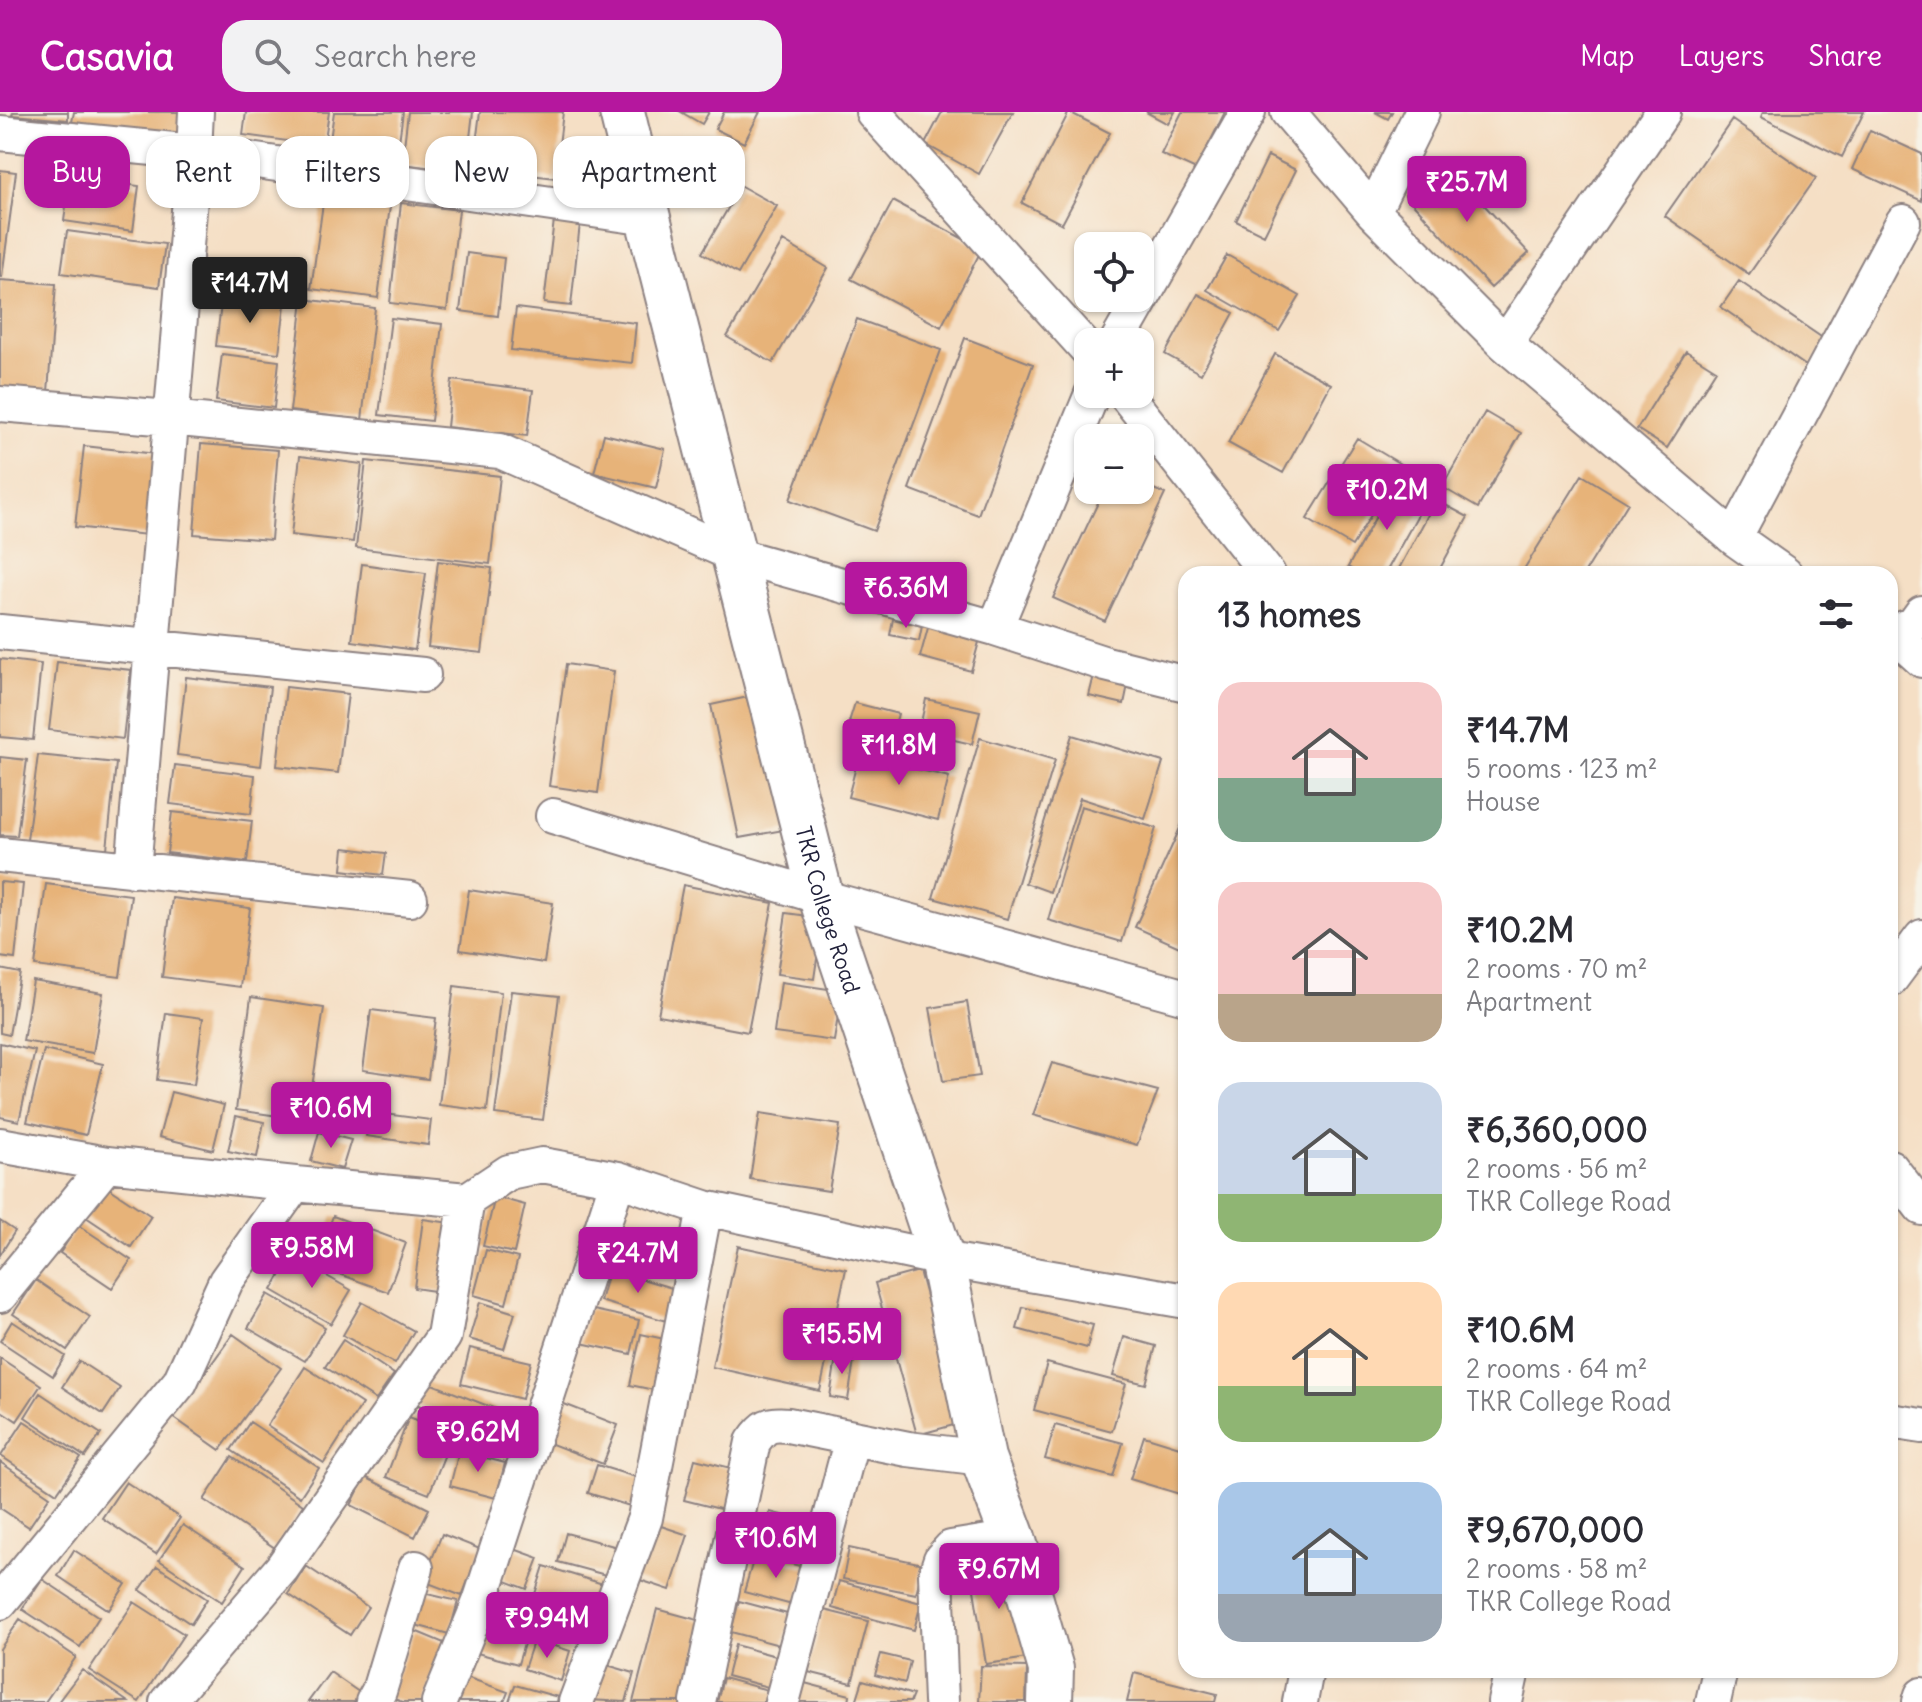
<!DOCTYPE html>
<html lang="en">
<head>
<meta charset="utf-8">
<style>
  :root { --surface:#fff; --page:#f2f2f3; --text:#2b2b33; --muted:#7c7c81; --accent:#b5179e }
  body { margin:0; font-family:Delius,sans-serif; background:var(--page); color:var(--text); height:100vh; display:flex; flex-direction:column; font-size:30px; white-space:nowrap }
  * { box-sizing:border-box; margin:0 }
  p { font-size:26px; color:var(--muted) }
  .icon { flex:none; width:44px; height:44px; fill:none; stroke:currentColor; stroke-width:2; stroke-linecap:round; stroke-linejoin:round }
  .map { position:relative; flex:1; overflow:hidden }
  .details { position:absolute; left:1178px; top:454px; width:720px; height:1112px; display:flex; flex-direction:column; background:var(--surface); border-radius:24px; box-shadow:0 2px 6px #0004 }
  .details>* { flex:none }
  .banner { position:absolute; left:24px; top:24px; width:760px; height:72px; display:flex; gap:16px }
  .tools { position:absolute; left:1074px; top:120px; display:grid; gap:16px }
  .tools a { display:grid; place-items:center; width:80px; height:80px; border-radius:16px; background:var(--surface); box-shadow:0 2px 6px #0004; font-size:40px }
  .price { position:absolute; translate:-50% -68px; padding:0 18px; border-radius:8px; background:var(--accent); color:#fff; font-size:26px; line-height:52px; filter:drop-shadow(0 2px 4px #0008) }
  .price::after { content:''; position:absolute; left:50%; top:48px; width:24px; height:18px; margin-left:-12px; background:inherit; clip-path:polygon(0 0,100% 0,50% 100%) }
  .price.current { background:#222; color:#fff }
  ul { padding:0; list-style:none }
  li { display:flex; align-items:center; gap:24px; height:200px; padding:0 40px }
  li span { display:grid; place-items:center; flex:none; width:224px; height:160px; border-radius:24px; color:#555 }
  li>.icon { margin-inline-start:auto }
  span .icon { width:96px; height:96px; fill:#fffc; stroke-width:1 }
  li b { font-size:34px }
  h2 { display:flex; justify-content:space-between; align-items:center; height:96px; padding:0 40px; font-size:34px }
  .tag { padding:0 28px; border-radius:24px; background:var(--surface); box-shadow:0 2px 6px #0004; font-size:28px; line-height:72px }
  .tag.current { background:var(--accent); color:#fff }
  header { display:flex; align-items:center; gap:48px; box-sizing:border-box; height:112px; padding:0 40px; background:var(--accent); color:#fff }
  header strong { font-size:38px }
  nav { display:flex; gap:44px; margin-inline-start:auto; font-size:28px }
  .search { width:560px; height:72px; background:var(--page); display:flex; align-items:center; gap:20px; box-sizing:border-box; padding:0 28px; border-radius:24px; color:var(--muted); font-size:30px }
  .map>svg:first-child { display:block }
</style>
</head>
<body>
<header>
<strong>Casavia</strong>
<div class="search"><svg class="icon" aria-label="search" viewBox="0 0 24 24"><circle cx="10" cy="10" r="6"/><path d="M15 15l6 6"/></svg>Search here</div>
<nav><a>Map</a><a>Layers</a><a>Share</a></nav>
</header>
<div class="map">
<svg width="1922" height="1590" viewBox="0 0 1922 1590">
  <rect width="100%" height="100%" fill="#f7f3e8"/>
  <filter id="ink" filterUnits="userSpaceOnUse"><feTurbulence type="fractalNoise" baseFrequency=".0125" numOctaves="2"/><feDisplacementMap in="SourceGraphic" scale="16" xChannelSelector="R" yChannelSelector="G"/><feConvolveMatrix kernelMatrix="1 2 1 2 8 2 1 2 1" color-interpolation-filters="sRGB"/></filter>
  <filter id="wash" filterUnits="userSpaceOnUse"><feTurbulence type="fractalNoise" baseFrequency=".006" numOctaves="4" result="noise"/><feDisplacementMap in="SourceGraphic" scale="32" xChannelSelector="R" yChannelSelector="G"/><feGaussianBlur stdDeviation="1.8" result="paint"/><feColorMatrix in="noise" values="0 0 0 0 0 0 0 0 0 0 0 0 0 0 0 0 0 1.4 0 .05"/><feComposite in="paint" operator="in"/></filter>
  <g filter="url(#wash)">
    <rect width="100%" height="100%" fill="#f5dfc5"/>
    <g id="blocks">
      <path fill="#e7b379" d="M13,0h55v8l-56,-5z
        M74,0h111l-3,25 -110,-15z
        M246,0h83l-5,34 -81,-11z
        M334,0h69l-6,45 -68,-10z
        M408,0h65l-7,60 -64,-8z
        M480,0h83l-8,66 -82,-10z
        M681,0h28l-7,12z
        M724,0h36l-16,31 -29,-14z
        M942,0h71l-34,62 -54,-30z
        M1069,0l41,21 -48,91 -40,-21z
        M1146,0h29l-7,12z
        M1182,0h43l-29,58 -35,-16z
        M1375,0h17l-4,7z
        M1763,0h101l-22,45 -81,-40z
        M1732,8l84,58 -67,96 -84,-58z
        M1870,18l52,24v47l-70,-32z
        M1268,44l28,14 -32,65 -28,-14z
        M1443,49l86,92 -38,35 -86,-93z
        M0,58l16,2 -14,105h-2z
        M70,65l69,9 -6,45 -69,-10z
        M741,74l36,20 -39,68 -36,-21z
        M324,84l66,10 -12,92 -67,-9z
        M893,89l89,48 -41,78 -90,-48z
        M401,91l58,7 -12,100 -57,-7z
        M554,108l26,3 -9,83 -27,-3z
        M67,119l98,13 -6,43 -98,-14z
        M783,129l45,27 -55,95 -46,-26z
        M467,141l37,5 -6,58 -38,-5z
        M1227,143l73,41 -21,35 -72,-41z
        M0,168l56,4 -8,108 -48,-4z
        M1739,169l88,60 -18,27 -88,-61z
        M1198,182l36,19 -33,61 -36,-20z
        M222,184l63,8 -6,49 -63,-7z
        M303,187l72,9 -13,112 -72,-9z
        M516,196l120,15 -4,40 -121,-13z
        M391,206l51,6 -11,97 -52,-6z
        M857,207l84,31 -67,181 -84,-31z
        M965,226l68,26 -55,151 -69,-26z
        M1686,239l30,19 -49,78 -30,-19z
        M222,242l57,7 -5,47 -58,-7z
        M1275,242l56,30 -48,89 -55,-30z
        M452,268l81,10 -6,46 -80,-9z
        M1485,300l36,21 -43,75 -36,-21z
        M604,322l61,15 -9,39 -62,-15z
        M1357,326l45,27 -50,81 -45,-27z
        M201,332l77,6 -7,90 -77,-6z
        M84,334l72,8 -9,81 -72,-8z
        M300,344l62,8 -9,78 -62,-7z
        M366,349l134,15 -10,88 -134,-16z
        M1582,363l46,28 -44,71h-63z
        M1395,370l31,18 -41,74h-25l-12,-7z
        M1140,371l25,11 -60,127 -52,-23 51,-108h36z
        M1436,388l32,17 -31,57h-41z
        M438,449l54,7 -10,85 -54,-6z
        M362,452l64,9 -11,77 -63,-9z
        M931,505l51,14 -11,40 -51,-14z
        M893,507l29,7 -3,15 -29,-6z
        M0,547l41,5 -8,76 -33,-3z
        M57,550l74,8 -8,69 -74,-9z
        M566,552l48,7 -16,122 -49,-7z
        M1096,555l34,8 -6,29 -35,-8z
        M186,565l84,10 -9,79 -84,-11z
        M286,575l62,7 -10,79 -61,-7z
        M762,582l27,135 -50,9 -28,-133z
        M926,587l54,12 -8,33 -53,-12z
        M855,591l43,11 -6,20 -43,-12z
        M1072,623l91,27 -18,57 -65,-21 -30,94 -25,-9z
        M980,626l75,22 -48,159 -74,-21z
        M38,643l78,8 -9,86 -80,-9z
        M859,643l90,22 -11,43 -90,-23z
        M0,645l27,3 -10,76 -17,-1z
        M175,653l80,10 -4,39 -81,-10z
        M1081,694l75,22 -34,114 -74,-22z
        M172,700l80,9 -5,41 -80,-9z
        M1186,703v135l-51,-23z
        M344,736l42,5 -3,22 -41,-5z
        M0,770l23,2 -8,75 -15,-2z
        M46,772l85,11 -11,82 -85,-11z
        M683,773l90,18 -25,129 -90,-17z
        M469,778l84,13 -9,60 -84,-13z
        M172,786l78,10 -10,79 -78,-10z
        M786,801l37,5 -9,61 -37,-5z
        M0,857l20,4 -11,62 -9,-2z
        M33,869l70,12 -10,60 -70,-12z
        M781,870l61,9 -8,50 -60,-8z
        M454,874l47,6 -14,119 -48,-6z
        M511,879l48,5 -16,124 -48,-6z
        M251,885l73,11 -17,112 -71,-10z
        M967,890l13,74 -37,5 -13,-73z
        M371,898l65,8 -8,61 -65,-9z
        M166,901l37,5 -9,67 -37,-5z
        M0,931l35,8 -16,70 -19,-4z
        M44,938l59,14 -17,71 -59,-13z
        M1052,951l106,28 -21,54 -104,-30z
        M171,980l53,13 -11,45 -54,-13z
        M369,1000l62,8 -3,25 -62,-9z
        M760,1001l80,12 -11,66 -79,-12z
        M236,1004l28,6 -7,35 -29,-6z
        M319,1020l32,8 -9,29 -31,-8z
        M106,1074l45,30 -20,31 -45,-30z
        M495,1085l30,8 -11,48 -31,-7z
        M333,1104l73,27 -18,49 -73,-27z
        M423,1107l34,5 -9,69 -34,-5z
        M0,1109l15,10 -15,24z
        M78,1113l53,35 -19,28 -52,-35z
        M620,1131l60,14 -4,19 -60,-14z
        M738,1134l108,23 -26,122 -108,-24z
        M486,1138l32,8 -12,46 -32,-9z
        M292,1144l59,34 -20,34 -59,-34z
        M609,1157l66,20 -9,32 -66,-20z
        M919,1159l42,152 -44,12 -42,-152z
        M36,1168l54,37 -23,33 -54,-36z
        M268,1182l57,33 -20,34 -57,-33z
        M362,1190l52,29 -19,33 -52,-29z
        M480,1190l35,11 -11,36 -35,-10z
        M1023,1195l70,18 -6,23 -70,-19z
        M589,1197l50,11 -8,34 -50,-11z
        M12,1209l53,35 -12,20 -53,-35z
        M233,1222l48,34 -61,82 -47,-33z
        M641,1222l28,6 -10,51 -29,-6z
        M1124,1225l32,9 -10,38 -33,-8z
        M343,1228l51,34 -18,26 -51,-33z
        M470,1236l61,14 -9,37 -61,-15z
        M837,1239l18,3 -7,46 -18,-3z
        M0,1246l41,27 -24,36 -17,-11z
        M79,1249l41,27 -17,26 -41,-27z
        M1047,1251l79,21 -14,47 -78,-21z
        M305,1255l57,37 -38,59 -57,-37z
        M427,1270l87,34 -10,23 -86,-34z
        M40,1281l61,41 -16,23 -60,-40z
        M559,1290l59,23 -15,39 -59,-23z
        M409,1305l44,17 -24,60 -43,-17z
        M24,1309l57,37 -24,35 -56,-37z
        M250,1310l69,46 -19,29 -69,-47z
        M1055,1313l68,18 -10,34 -68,-18z
        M1144,1324l42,13v47l-56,-17z
        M459,1339l46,12 -9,35 -46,-12z
        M232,1345l71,48 -28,43 -71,-48z
        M695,1347l44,11 -11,41 -44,-11z
        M0,1350l50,34 -21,31 -29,-19z
        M597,1353l45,14 -9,28 -45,-14z
        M365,1365l64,32 -14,28 -64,-32z
        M126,1370l54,36 -24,36 -54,-36z
        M770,1400l50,13 -10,39 -51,-13z
        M649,1410l39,13 -18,55 -39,-13z
        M183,1413l62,41 -23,36 -63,-42z
        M566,1421l55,15 -8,29 -55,-15z
        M442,1422l38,15 -18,47 -39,-15z
        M849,1436l74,16 -7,30 -73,-15z
        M514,1437l25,9 -12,31 -24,-9z
        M74,1438l52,34 -17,26 -51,-34z
        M755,1442l52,14 -11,38 -52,-14z
        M1012,1446l16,100 -42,6 -16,-99z
        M157,1454l50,33 -16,25 -51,-34z
        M306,1454l62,41 -18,28 -62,-41z
        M544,1454l59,18 -9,29 -59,-19z
        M42,1467l57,38 -19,30 -58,-38z
        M839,1469l82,22 -7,27 -82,-22z
        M423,1481l35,8 -9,33 -34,-9z
        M739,1489l52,14 -8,31 -52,-14z
        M134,1490l50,32 -45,68 -50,-32z
        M490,1494l42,11 -14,47 -41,-11z
        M657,1497l48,13 -21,80h-51z
        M824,1498l44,11 -16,62 -44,-11z
        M20,1507l56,38 -31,45h-45v-53z
        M415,1519l29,12 -23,59h-19l-13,-5z
        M534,1527l36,12 -9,30 -37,-12z
        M735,1533l52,14 -8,31 -52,-14z
        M881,1542l29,7 -5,22 -30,-8z
        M600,1551l34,10 -8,29 -37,-2z
        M981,1554l46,1 -1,35h-47z
        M82,1558l46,32h-70z
        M330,1560l36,25 -3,5h-55z
        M1134,1561l83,21 -2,8h-88z
        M466,1565l42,15 -4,10h-47z
        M723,1566l52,14 -2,10h-56z
        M863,1568l50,15 -3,7h-54z
        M801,1570l49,13 -1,7h-54z
        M515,1573l43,12 -1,5h-48z"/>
    </g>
  </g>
  <g filter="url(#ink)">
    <use href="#blocks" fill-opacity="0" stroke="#8c8080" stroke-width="2"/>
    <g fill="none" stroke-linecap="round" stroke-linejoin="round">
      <g stroke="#8c8080" stroke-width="38">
        <path id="street" d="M873,0l215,238
          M1288,0l85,100 132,132 229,194 51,36
          M0,21l194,19 454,66
          M1373,100l49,-100
          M1117,230l131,-230
          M1505,232l158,-232
          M1125,282l143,180
          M0,292l170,14 330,33 235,104 260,73 111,36 80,20
          M1734,426l169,-316
          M995,516l97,-234
          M0,520l423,43
          M1890,522l24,-10 8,-11
          M1893,522l29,26
          M553,704l268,81 365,100
          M0,743l410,44
          M133,758l61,-718 2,-40
          M1890,868l32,-43
          M0,1033l107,19 188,20 172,16 42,-28 33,-7 76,14 87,29 237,51 244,42
          M1890,1055l32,41
          M0,1183l107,-131
          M1890,1309l32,5
          M0,1490l180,-220 46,-101 69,-97
          M167,1590l115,-134 162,-232 23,-136
          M373,1590l6,-11 37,-123
          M439,1590l41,-100 138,-423
          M576,1590l69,-184 60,-310
          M698,1590l55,-260c11,-16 16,-19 35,-17l120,24 75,9
          M782,1590l70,-264
          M941,1590l-5,-128 5,-15 10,-11 62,-10
          M1300,1590l6,-32
          M1505,1590l7,-32
          M1713,1590l7,-32
          M1920,1590l2,-7"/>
      </g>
      <g stroke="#8c8080" stroke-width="48">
        <g id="secondary">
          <path id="s1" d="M622,0l26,106 173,679 121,362 41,199 30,80 38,131 -1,33"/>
        </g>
      </g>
      <use href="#street" stroke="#fff" stroke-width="34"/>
      <use href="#secondary" stroke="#fff" stroke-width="44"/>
    </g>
  </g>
  <g text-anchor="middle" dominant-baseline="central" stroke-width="6" stroke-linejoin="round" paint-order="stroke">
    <g font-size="22" fill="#22223b" stroke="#f7f3e8">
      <text stroke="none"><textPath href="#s1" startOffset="824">TKR College Road</textPath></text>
    </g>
  </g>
</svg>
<div class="tools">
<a><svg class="icon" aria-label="locate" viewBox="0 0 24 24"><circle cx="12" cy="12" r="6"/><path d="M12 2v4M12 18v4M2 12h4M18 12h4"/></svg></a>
<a>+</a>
<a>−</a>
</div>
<b class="price" style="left:1467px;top:112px">₹25.7M</b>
<b class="price current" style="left:250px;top:213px">₹14.7M</b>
<b class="price" style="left:1387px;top:420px">₹10.2M</b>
<b class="price" style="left:906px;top:518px">₹6.36M</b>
<b class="price" style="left:899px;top:675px">₹11.8M</b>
<b class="price" style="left:331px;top:1038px">₹10.6M</b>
<b class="price" style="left:312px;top:1178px">₹9.58M</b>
<b class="price" style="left:638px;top:1183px">₹24.7M</b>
<b class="price" style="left:842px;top:1264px">₹15.5M</b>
<b class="price" style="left:478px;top:1362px">₹9.62M</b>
<b class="price" style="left:776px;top:1468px">₹10.6M</b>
<b class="price" style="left:999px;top:1499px">₹9.67M</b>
<b class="price" style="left:547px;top:1548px">₹9.94M</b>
<div class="banner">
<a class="tag current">Buy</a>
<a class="tag">Rent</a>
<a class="tag">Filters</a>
<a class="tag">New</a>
<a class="tag">Apartment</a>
</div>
<section class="details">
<h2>13 homes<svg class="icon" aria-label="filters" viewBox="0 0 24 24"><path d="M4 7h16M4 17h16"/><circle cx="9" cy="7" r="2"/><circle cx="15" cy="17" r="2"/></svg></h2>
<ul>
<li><span style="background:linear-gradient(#f6c9c9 60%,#7fa58c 0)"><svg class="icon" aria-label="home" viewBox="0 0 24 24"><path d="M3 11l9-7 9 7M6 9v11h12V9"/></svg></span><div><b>₹14.7M</b><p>5 rooms · 123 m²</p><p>House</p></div></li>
<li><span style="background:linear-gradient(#f6c9c9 70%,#b9a48a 0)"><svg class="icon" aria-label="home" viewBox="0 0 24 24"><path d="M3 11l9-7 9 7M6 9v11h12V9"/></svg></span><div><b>₹10.2M</b><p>2 rooms · 70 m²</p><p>Apartment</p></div></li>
<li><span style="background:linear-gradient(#c9d6e8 70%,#8fb573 0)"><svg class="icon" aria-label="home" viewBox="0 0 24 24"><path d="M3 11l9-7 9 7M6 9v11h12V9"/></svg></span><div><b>₹6,360,000</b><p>2 rooms · 56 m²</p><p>TKR College Road</p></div></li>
<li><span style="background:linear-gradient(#ffd9b3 65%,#8fb573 0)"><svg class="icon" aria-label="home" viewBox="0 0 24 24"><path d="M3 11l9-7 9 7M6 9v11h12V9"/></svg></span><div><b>₹10.6M</b><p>2 rooms · 64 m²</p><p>TKR College Road</p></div></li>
<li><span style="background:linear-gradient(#a9c7e8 70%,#9aa5b1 0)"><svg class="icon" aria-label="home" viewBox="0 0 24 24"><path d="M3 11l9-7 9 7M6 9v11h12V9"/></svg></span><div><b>₹9,670,000</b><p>2 rooms · 58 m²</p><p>TKR College Road</p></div></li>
</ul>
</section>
</div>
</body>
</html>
